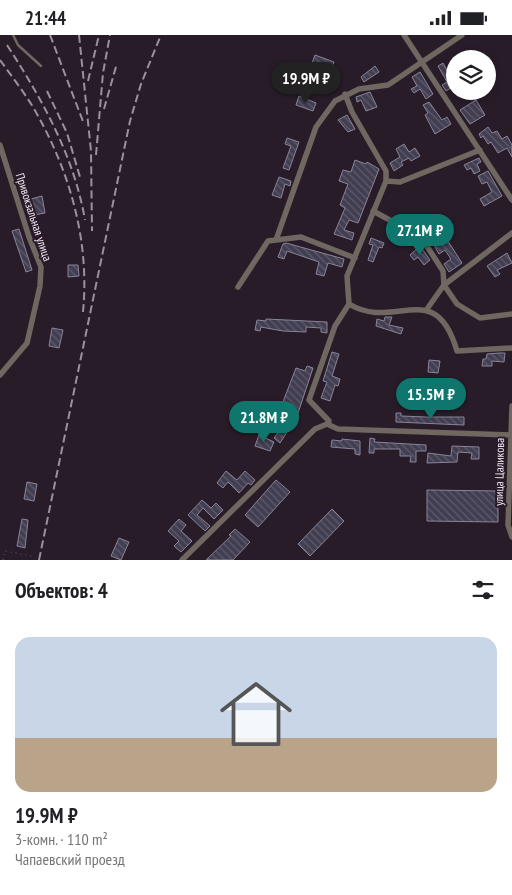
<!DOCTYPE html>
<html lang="ru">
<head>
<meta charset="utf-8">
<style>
  :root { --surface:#fff; --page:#f6f6f6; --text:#202124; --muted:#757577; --accent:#0f766e }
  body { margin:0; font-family:"PT Sans Narrow",sans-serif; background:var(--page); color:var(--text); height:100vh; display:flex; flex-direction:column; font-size:19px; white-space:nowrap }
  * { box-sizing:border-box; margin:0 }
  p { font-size:16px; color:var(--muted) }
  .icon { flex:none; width:28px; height:28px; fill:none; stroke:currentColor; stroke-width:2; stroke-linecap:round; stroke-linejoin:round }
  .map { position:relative; height:525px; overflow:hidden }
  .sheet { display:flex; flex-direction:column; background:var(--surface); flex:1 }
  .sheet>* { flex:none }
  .tools { position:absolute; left:446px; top:15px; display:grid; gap:10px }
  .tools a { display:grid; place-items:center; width:50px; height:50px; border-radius:50%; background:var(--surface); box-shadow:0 2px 8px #0003; font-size:25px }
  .price { position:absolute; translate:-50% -42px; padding:0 11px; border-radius:18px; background:var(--accent); color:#fff; font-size:16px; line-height:32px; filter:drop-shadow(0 1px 2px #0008) }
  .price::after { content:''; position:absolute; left:50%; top:30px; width:15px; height:11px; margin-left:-8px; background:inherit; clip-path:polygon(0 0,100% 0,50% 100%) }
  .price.on { background:#222; color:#fff }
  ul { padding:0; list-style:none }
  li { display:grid; align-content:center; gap:10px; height:265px; padding:0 15px }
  li span { display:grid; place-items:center; height:155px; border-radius:15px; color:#555 }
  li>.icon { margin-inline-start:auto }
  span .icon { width:90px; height:90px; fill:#fffc; stroke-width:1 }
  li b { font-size:21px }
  h2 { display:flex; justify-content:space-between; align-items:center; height:60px; padding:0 15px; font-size:21px }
  .status { display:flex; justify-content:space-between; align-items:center; height:35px; padding:0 25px; background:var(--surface); direction:ltr }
  .status svg { height:14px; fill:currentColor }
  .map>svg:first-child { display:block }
</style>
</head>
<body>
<div class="status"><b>21:44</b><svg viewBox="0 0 49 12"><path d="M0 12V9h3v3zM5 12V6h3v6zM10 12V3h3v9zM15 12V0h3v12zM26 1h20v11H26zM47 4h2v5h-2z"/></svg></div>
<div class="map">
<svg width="512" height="525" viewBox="0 0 512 525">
  <defs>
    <pattern id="building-back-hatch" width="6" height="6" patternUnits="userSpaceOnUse" patternTransform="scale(1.25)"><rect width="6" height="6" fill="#423e51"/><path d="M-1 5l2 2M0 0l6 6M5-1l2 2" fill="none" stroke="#5e5a6a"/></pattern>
  </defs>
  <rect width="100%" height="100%" fill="#291c29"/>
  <path fill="url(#building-back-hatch)" stroke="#888499" d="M315,20l19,7 -3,8 -19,-7z
    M443,28l12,22 -9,6 -4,-6 5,-3 -9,-16z
    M375,31l4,6 -15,10 -3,-5z
    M420,37l13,22 -7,5 -6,-10 -6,4 -3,-4 6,-3 -5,-9z
    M370,57l7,15 -11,4 -5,-11 -4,2 -1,-5z
    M299,61l17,7 -3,8 -17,-6z
    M476,65l9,15 -15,9 -10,-14z
    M429,67l13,18 5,-3 4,7 -16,10 -10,-19 3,-2 -5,-8z
    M347,80l8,14 -7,3 -10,-12z
    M488,92l4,6 5,-2 5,8 5,-3 5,9v12l-5,-9 -9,5 -7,-11 -3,2 -5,-8 -2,2 -2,-4z
    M287,103l12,4 -10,28 -6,-2 8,-22 -6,-2z
    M404,109l5,8 6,-4 5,8 -9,5 -2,-3 -8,4 2,3 -9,6 -4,-8 10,-6 -4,-8z
    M479,123l2,4 -4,2 3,7 -6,3 -3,-6 -4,2 -3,-5z
    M355,125l11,4 1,-2 12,7 -21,54 -9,-3 -5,10 10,3 -2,7 -18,-6 11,-26 -5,-3 8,-21 -9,-3 4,-11 8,2z
    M488,136l14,25 -18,10 -4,-7 12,-7 -5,-10 -5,2 -4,-8z
    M279,142l12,4 -1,5 -5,-2 -4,14 -9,-3z
    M42,161l3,17 -11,2 -3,-16z
    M428,183l7,11 2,-2 3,4 10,-6 3,5 -9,5 18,28 -13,9 -5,-8 7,-5 -6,-9 -6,4 -18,-32z
    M19,194l13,41 -6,2 -14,-41z
    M371,203l13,5 -2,5 -3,-1 -6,15 -5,-2 5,-15 -4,-1z
    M286,208l58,16 -2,8 -14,-4 -4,13 -8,-2 3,-12 -32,-11 -3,8 -6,-2 5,-13z
    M420,211l10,14 -6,5 -6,-8 -4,3 -4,-5z
    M507,218l5,10 -15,7 3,4 -5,3 -8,-11z
    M68,230h10l1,11 -11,1z
    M385,282h7l-3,8 14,3 -2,6 -25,-8 1,-7 7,2z
    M266,284l61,3v11l-6,-1v-4l-15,-1v5l-23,-1 -22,-4 -1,4 -5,-1 2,-10 9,1z
    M52,293l11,2 -4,18 -10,-2z
    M332,317l7,2 -7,22 8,3 -2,7 -3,-1 -5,16 -9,-3 6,-16 -4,-1z
    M499,318h6l-1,9 -12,-1v5h-10l1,-7h3l1,-5z
    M429,325l11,1 -2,12 -10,-1z
    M307,331l6,2 -16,48 -17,27 -6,-5 14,-19 -16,-5 1,-3 -10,-3 2,-6 16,5 15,-39 9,3z
    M396,378h5v3l25,1h38v8l-68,-3z
    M259,400l15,7 -4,9 -15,-5z
    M370,403l5,1 -1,3 52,3v6h-10v11h-6l1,-6h-11v-7h-26v4h-5z
    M342,404l18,2v14l-5,-1v-5l-24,-2 1,-7 10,1z
    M452,411l27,1v12h-8l1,-6 -14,-1 -1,10 -30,1 1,-10 23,3z
    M226,436l11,9 8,-9 10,9 -4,5 -3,-2 -9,10 -11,-11 -5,6 -6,-5z
    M276,445l14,12 -32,35 -13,-12z
    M27,447l10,2 -3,17 -10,-2z
    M427,455l71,1v31l-71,-1z
    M202,465l9,8 5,-5 7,7 -9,9 -11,-11 -6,7 13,11 -5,5 -17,-16z
    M332,474l12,12 -34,35 -12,-12z
    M22,484l6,1 -3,28 -8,-2z
    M179,484l7,6 -5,6 11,10 -11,11 -7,-6 5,-5 -11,-10z
    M235,494l15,13 -17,18h-27l25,-24 -2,-1z
    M119,503l10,4 -8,18 -10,-4z"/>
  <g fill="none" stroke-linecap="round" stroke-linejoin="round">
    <path stroke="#6c606c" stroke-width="1" stroke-dasharray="1 4" stroke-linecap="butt" d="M3,525l2,-9 26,5 -1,4"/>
    <path stroke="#6e6860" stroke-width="2.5" d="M13,0l5,10 23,21"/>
    <path stroke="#6e6860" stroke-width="5.5" d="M404,0l108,165
      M345,59l7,18 34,59v10l14,1 80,-32
      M0,110l29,92 12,30 -1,19 -13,57 -27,32
      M373,176l48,26 22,34 1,14 13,19 23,14 32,-4
      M276,205l40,-113 19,-26 24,-12 29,-4 74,-50
      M238,252l30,-46 33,-4 54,21
      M349,269l-2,-28 39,-95
      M427,274l17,-24 68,-52
      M512,371l-4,119 4,12
      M327,389l2,-3 -20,-21 26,-74 14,-22c46,28 86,-28 108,47l55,-3
      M182,525l133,-131 12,-5 11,5 174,6"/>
    <path stroke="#9b909b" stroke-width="2" stroke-dasharray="8 4" stroke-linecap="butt" d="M50,0l34,89
      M79,0l12,116 1,80
      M7,10c35,54 67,111 78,175
      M0,25c11,15 23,31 33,47 36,62 57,132 50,205
      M88,46l11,-46
      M47,56l20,42 13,44
      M104,74l13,-46
      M96,120l7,-82 7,-38
      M39,525l91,-439 11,-37 20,-49"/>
  </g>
  <g text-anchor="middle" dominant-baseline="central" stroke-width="4" stroke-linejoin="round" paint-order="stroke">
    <g font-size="12" fill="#f0e6f0" stroke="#291c29">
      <text transform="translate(34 182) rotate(72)">Привокзальная улица</text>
      <text transform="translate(499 437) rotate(-89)">улица Цаликова</text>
    </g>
  </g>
</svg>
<div class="tools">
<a><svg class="icon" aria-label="layers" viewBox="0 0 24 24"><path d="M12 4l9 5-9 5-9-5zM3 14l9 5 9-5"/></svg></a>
</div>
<b class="price on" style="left:306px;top:69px">19.9M ₽</b>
<b class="price" style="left:420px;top:221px">27.1M ₽</b>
<b class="price" style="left:431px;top:385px">15.5M ₽</b>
<b class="price" style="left:264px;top:408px">21.8M ₽</b>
</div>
<section class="sheet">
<h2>Объектов: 4<svg class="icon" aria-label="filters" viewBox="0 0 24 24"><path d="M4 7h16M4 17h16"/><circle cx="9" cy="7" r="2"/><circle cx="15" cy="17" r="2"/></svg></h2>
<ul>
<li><span style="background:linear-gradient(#c9d6e8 65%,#b9a48a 0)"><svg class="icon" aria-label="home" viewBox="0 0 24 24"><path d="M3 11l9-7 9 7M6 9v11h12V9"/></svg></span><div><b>19.9M ₽</b><p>3-комн. · 110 m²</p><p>Чапаевский проезд</p></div></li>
</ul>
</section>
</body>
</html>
